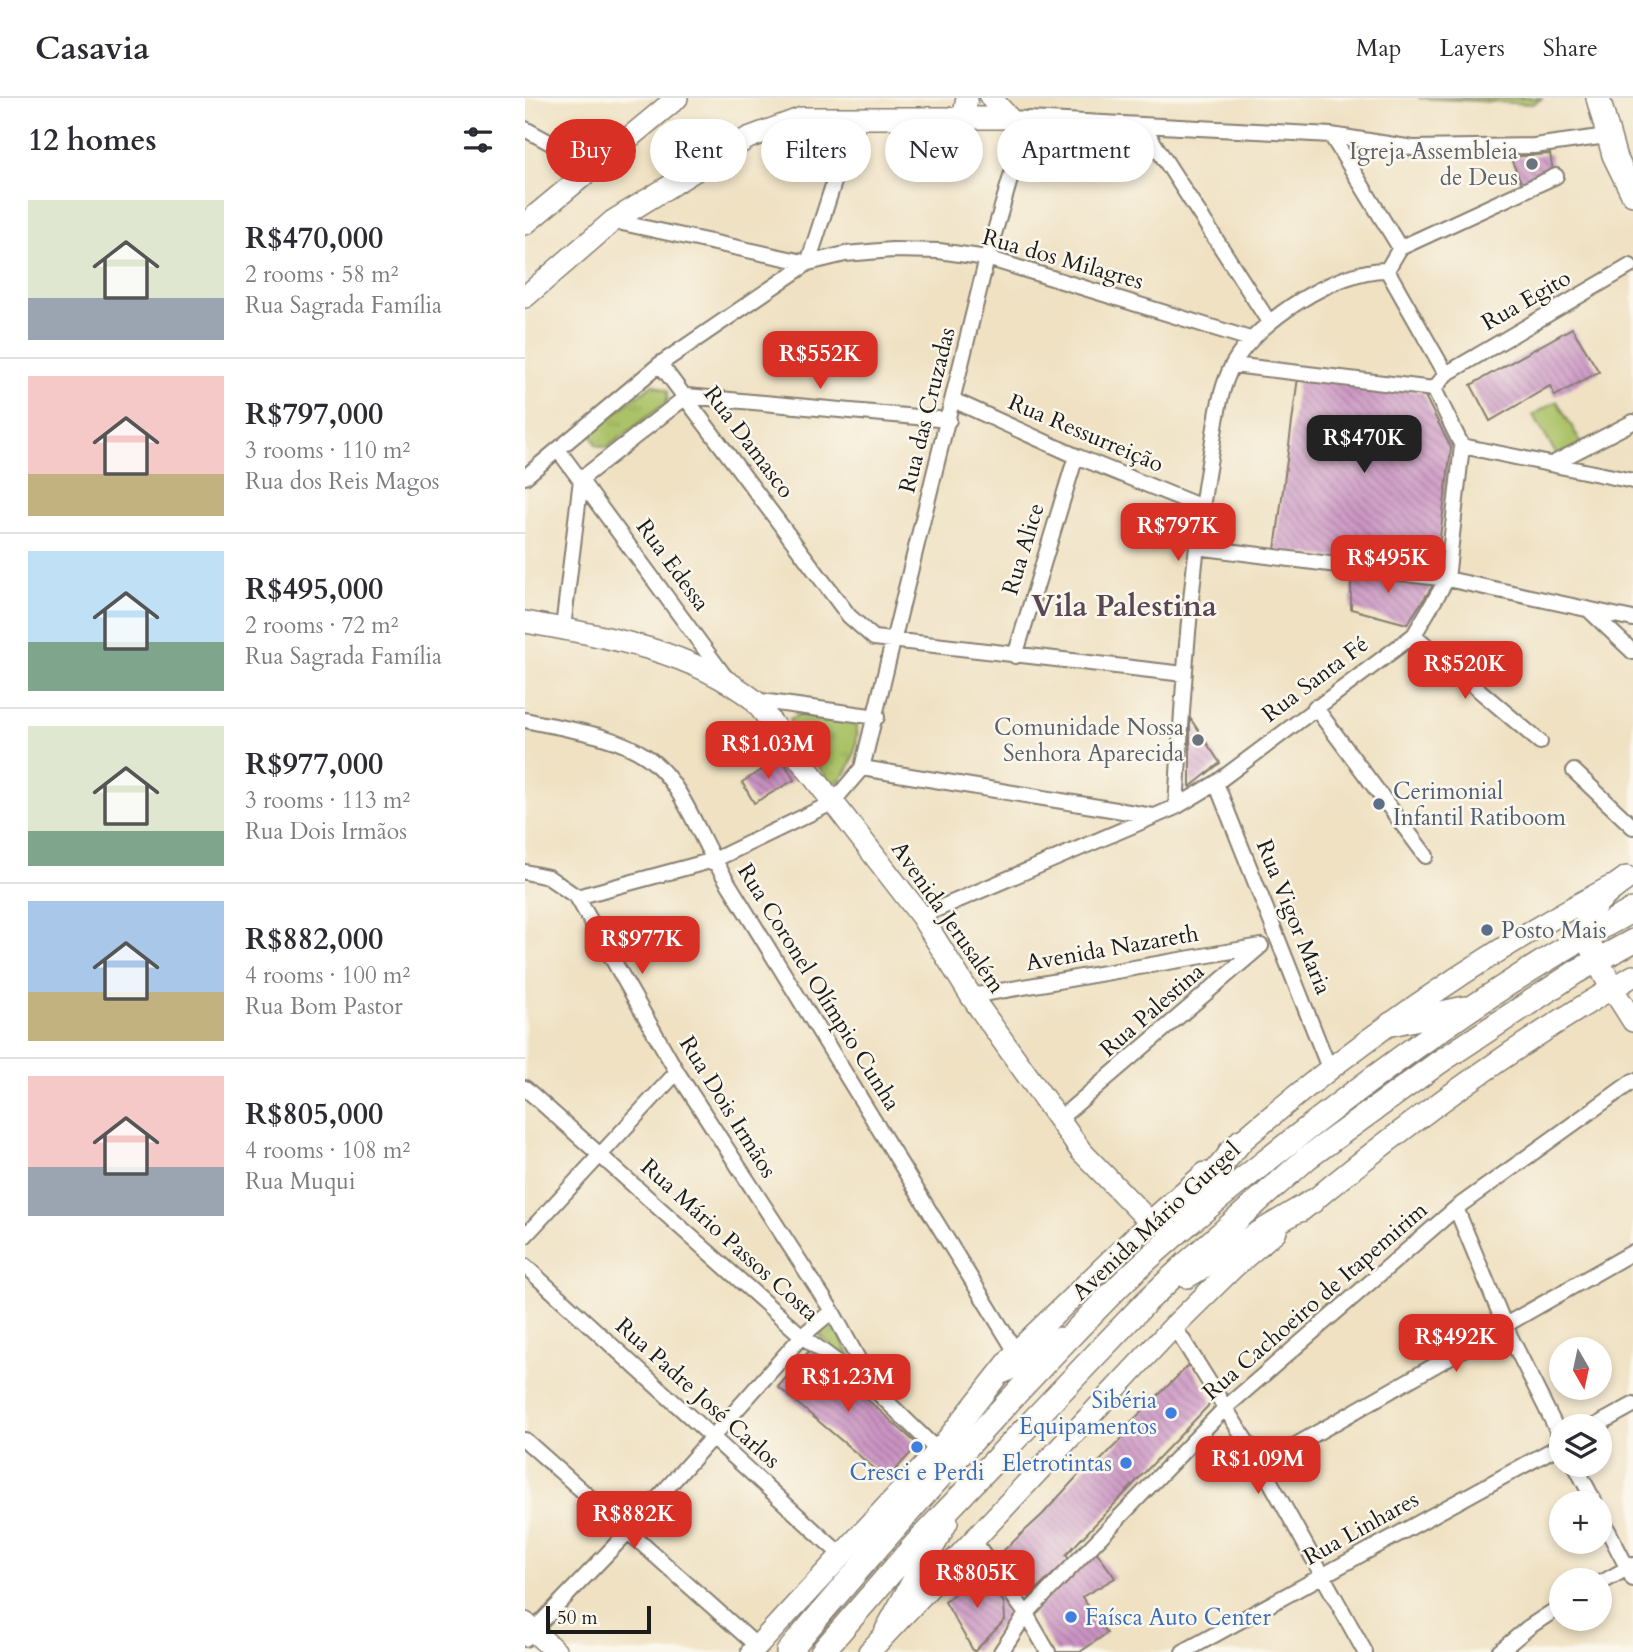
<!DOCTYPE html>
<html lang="en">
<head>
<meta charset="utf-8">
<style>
  :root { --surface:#fff; --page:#f2f2f3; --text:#2b2b33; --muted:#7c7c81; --line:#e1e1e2; --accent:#d93025 }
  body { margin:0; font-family:Cardo,serif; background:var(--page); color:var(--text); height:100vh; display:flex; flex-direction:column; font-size:26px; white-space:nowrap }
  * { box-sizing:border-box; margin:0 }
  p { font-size:23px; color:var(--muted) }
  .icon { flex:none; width:38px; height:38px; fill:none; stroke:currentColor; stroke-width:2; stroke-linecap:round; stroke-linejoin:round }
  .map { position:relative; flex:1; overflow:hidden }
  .drawer { display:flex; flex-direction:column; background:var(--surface); width:525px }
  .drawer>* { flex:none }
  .guide { position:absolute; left:21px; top:21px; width:665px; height:63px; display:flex; gap:14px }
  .needle { width:46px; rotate:171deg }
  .controls { position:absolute; left:1024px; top:1239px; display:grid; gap:14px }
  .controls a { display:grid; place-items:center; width:63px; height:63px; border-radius:50%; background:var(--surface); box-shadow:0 4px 10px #0003; font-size:35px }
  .scale { position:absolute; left:21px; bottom:18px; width:105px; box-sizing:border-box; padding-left:7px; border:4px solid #1c1c1c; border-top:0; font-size:19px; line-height:24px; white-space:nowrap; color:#1c1c1c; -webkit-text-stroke:5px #fbf7ec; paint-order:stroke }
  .price { position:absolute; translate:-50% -60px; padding:0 16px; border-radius:14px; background:var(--accent); color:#fff; font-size:23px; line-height:46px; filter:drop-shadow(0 2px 4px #0008) }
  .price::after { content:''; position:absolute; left:50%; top:42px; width:21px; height:16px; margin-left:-10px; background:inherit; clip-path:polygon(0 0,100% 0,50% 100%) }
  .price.current { background:#222; color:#fff }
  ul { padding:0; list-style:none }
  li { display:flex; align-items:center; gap:21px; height:175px; padding:0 28px }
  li+li { border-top:2px solid var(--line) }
  li span { display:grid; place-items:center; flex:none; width:196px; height:140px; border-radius:0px; color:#555 }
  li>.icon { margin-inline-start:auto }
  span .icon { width:84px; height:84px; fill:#fffc; stroke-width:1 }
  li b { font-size:30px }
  h2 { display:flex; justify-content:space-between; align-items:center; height:84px; padding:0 28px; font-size:30px }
  .tag { padding:0 24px; border-radius:32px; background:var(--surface); box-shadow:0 4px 10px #0003; font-size:24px; line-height:63px }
  .tag.current { background:var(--accent); color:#fff }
  header { display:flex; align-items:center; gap:42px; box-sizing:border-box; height:98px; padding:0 35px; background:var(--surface); border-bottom:2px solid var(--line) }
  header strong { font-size:33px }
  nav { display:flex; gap:38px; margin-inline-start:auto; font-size:24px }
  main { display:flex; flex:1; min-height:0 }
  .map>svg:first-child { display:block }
</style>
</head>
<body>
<header>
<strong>Casavia</strong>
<nav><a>Map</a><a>Layers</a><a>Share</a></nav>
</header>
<main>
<section class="drawer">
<h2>12 homes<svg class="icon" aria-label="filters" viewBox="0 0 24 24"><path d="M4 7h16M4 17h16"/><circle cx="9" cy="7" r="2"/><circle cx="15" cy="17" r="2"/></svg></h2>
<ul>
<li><span style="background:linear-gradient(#dfe7d0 70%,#9aa5b1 0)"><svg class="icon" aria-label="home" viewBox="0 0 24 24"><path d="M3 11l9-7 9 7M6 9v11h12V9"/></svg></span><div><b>R$470,000</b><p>2 rooms · 58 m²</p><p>Rua Sagrada Família</p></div></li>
<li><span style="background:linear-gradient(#f6c9c9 70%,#c2b280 0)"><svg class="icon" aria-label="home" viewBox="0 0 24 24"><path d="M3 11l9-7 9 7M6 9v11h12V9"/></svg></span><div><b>R$797,000</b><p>3 rooms · 110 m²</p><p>Rua dos Reis Magos</p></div></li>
<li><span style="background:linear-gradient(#bfe0f5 65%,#7fa58c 0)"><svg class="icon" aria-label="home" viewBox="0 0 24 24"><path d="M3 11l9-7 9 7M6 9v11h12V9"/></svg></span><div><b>R$495,000</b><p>2 rooms · 72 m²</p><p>Rua Sagrada Família</p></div></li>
<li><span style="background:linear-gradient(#dfe7d0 75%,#7fa58c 0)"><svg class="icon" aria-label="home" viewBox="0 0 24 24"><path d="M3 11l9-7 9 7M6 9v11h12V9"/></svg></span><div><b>R$977,000</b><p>3 rooms · 113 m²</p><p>Rua Dois Irmãos</p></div></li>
<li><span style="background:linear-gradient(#a9c7e8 65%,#c2b280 0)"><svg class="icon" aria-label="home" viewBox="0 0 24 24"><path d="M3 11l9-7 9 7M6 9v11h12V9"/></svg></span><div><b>R$882,000</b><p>4 rooms · 100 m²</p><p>Rua Bom Pastor</p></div></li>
<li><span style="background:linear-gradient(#f6c9c9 65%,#9aa5b1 0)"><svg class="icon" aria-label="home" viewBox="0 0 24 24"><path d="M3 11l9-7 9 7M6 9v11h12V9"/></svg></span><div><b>R$805,000</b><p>4 rooms · 108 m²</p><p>Rua Muqui</p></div></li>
</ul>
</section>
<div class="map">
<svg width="1108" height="1554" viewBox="0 0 1108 1554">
  <defs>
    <pattern id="grass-tufts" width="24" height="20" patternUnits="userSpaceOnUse" patternTransform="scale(1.75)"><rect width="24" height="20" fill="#abc268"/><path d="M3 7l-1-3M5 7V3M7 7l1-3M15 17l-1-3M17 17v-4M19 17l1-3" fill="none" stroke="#93a65a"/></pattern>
    <pattern id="building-back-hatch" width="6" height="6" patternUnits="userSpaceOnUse" patternTransform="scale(1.75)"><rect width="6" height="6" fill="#ca93c2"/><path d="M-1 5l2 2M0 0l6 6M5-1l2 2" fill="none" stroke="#a3779d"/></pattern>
  </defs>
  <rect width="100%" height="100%" fill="#fbf7ec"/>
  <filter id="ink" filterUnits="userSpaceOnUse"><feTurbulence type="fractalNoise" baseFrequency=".0143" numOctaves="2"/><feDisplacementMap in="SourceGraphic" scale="14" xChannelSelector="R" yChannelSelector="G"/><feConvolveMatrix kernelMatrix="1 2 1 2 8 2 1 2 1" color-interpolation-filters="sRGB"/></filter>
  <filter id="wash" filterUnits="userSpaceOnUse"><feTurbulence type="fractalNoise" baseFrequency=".00686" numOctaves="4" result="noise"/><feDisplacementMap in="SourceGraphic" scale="28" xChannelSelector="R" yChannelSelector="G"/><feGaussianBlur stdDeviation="1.57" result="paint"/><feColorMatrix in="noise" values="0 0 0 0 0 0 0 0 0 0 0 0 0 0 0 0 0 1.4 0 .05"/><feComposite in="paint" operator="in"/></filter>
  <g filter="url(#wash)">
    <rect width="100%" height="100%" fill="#efe1c2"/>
    <path fill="url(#grass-tufts)" stroke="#646f42" stroke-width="2" d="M893,0h125l-11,6z
      M128,286l15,7 -1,11 -60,46 -11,-3 -6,-13z
      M279,614l52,8c4,19 -4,59 -25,64l-40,-55 -1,-10z
      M307,1221l18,37 -6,4 -27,-28z"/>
    <path fill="#abc268" stroke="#646f42" stroke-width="2" d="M1032,303l25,43 -24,13 -25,-42z"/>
    <g id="blocks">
      <path fill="url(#building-back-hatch)" d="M1025,56l3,17 -30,15 -13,-29z
        M1047,230l27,44 -44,24 -5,-10 -60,35 -19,-36z
        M773,279l125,15 28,56 -15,122 -161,-20z
        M826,472l85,11 -29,43 -56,-15z
        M665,620l30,45 -30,24z
        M257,660l12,22 -40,23 -12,-21z
        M286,1251l107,96 -31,34 -109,-92z
        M665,1266l21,34 -1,6 -127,133 -17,18 3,4 -40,38 -27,-45 41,-38 48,-53 4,5 39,-40 -3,-4z
        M571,1453l19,27 -33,19 25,36 -27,19h-24l-23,-39z
        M451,1475l11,3 17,27 1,17 -31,32 -29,-50z"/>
    </g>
  </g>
  <g filter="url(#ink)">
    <use href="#blocks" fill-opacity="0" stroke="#867e6f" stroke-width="2"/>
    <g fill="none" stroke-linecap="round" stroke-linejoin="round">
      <g stroke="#867e6f" stroke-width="18">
        <path id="street" d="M484,20l322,17 82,13 121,-2 73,-10
          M618,28l126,196
          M0,31l42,23
          M806,37l69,113
          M88,123l195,42 37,-9 47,-4 47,1 48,7 263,81
          M135,266l189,252 25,22 310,36
          M708,267l201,24
          M921,276l184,-108
          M428,302l123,56 126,51
          M937,348l171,35
          M34,353l167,227
          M1029,365l79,-41
          M0,379l135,-113 148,-101 27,-84 26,-62
          M56,381l106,-83 262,24
          M672,449l250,32 186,40
          M1065,513l43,41
          M38,530l18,-149
          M889,537l126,107
          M490,558l61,-200
          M229,602l123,17
          M790,609l111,149
          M0,622c39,9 89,14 122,37 32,22 49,71 67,103l302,492
          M337,670l291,48
          M1049,673l59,56
          M691,685l113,285
          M651,709c7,-117 14,-235 34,-350 6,-31 8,-65 23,-93 24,-43 104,-95 154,-94l13,-22 156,-72
          M0,774l23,5 29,20 100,175 155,239 43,79
          M52,799l137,-37 118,-57 30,-35 125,-510 34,-116 -2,-14 -10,-10
          M396,818l255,-109 40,-24 198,-148 33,-56 15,-133 -28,-57 12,-15 -59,-104
          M446,898l290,-50
          M0,990l277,248 73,54 63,61
          M533,1022l203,-174
          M931,1110l49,118 56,112
          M0,1138l152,-164
          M0,1168l315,288
          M649,1228l87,139 104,187
          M1070,1328l38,-21
          M0,1342l232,206
          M736,1367l372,-213
          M1050,1367l20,38
          M1074,1415l34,66
          M447,1440l54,76 22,38
          M1074,1486l34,-19
          M0,1541l102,-106 175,-197 30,-25
          M476,1554l25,-38 198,-205 232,-201 177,-127
          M658,1554l378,-207
          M974,1554l30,-25 32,-21"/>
      </g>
      <g stroke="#867e6f" stroke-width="24">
        <path id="secondary" d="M466,0l18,20
          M438,22l4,-22
          M0,126l152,-126
          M0,199l88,-76 135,-83 54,-20h207
          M0,524c79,14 165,28 229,78l167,216 50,80 110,155 69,71
          M1087,890l21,33
          M704,1054c116,-101 244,-193 381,-265
          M776,1113c105,-88 214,-166 332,-235
          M0,1525l31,29
          M227,1554l186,-201 78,-99 134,-130 55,-49
          M344,1554l305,-326 60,-59 42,-36"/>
      </g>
      <g stroke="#867e6f" stroke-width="26">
        <path id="primary" d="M1073,0l16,57 19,39
          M1087,890c-30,-58 -44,-69 15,-110
          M866,926l74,-16
          M643,1131l73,-88
          M662,1178l126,-75
          M479,1273l56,-32
          M362,1532l59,-108
          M263,1554c105,-125 214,-247 328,-363 53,-53 115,-100 174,-147 108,-85 221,-167 343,-232
          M297,1554l98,-113 226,-237 40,-38 121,-106 131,-95 138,-91 57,-31"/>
      </g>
      <use href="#street" stroke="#fff" stroke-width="14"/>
      <use href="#secondary" stroke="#fff" stroke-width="21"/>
      <use href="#primary" stroke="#fff" stroke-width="23"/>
    </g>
  </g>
  <g fill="#6b7280" stroke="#fbf7ec" stroke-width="2.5">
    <circle cx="1007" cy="66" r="7"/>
    <circle cx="673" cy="642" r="7"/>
  </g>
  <g fill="#5c6f8a" stroke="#fbf7ec" stroke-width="2.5">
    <circle cx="854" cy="706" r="7"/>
    <circle cx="962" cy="832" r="7"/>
  </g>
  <g fill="#3f7fe0" stroke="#fbf7ec" stroke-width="2.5">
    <circle cx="646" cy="1315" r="7"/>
    <circle cx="392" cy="1349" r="7"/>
    <circle cx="601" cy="1365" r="7"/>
    <circle cx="546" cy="1519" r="7"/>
  </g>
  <g text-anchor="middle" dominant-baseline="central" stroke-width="5" stroke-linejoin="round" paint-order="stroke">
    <g font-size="23" fill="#5b616d" stroke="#fbf7ec" text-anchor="end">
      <text x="993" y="53">Igreja Assembleia<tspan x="993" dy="26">de Deus</tspan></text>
      <text x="659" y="629">Comunidade Nossa<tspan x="659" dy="26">Senhora Aparecida</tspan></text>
    </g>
    <g font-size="23" fill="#1c1c1c" stroke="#fbf7ec">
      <text transform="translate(538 161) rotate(16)">Rua dos Milagres</text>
      <text transform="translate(1001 202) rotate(-30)">Rua Egito</text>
      <text transform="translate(402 312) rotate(-76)">Rua das Cruzadas</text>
      <text transform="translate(561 335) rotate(23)">Rua Ressurreição</text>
      <text transform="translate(224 344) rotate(53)">Rua Damasco</text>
      <text transform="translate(498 451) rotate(-73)">Rua Alice</text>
      <text transform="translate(148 467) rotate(54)">Rua Edessa</text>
      <text transform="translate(790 581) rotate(-37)">Rua Santa Fé</text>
      <text transform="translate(423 819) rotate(55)">Avenida Jerusalém</text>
      <text transform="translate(769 819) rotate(68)">Rua Vigor Maria</text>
      <text transform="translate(587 850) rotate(-10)">Avenida Nazareth</text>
      <text transform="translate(294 889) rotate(58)">Rua Coronel Olímpio Cunha</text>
      <text transform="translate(627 912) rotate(-41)">Rua Palestina</text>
      <text transform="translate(203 1009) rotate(58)">Rua Dois Irmãos</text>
      <text transform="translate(631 1123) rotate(-43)">Avenida Mário Gurgel</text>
      <text transform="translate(205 1142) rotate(42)">Rua Mário Passos Costa</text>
      <text transform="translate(790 1203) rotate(-41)">Rua Cachoeiro de Itapemirim</text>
      <text transform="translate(173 1295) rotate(42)">Rua Padre José Carlos</text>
      <text transform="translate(836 1430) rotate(-29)">Rua Linhares</text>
    </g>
    <g font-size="23" fill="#4e5e75" stroke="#fbf7ec" text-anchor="start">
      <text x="868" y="693">Cerimonial<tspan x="868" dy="26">Infantil Ratiboom</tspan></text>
      <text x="976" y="832">Posto Mais</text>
    </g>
    <g font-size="23" fill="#366cbe" stroke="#fbf7ec" text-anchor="end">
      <text x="632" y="1302">Sibéria<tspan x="632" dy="26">Equipamentos</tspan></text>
      <text x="587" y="1365">Eletrotintas</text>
      <text x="392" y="1374" text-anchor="middle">Cresci e Perdi</text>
      <text x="560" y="1519" text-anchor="start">Faísca Auto Center</text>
    </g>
    <g font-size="30" font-weight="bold" fill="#594656" stroke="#fbf7ec">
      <text x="599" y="508">Vila Palestina</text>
    </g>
  </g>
</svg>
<div class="controls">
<a><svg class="needle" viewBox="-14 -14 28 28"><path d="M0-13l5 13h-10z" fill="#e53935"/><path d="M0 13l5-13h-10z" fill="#7c7c81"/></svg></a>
<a><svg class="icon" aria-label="layers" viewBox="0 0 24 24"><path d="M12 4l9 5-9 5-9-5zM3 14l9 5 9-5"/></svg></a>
<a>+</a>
<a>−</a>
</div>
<div class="scale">50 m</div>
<b class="price" style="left:295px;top:293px">R$552K</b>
<b class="price current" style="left:839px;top:377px">R$470K</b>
<b class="price" style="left:653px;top:465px">R$797K</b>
<b class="price" style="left:863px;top:497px">R$495K</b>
<b class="price" style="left:940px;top:603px">R$520K</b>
<b class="price" style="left:243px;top:683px">R$1.03M</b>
<b class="price" style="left:117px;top:878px">R$977K</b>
<b class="price" style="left:931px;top:1276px">R$492K</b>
<b class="price" style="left:323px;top:1316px">R$1.23M</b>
<b class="price" style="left:733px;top:1398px">R$1.09M</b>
<b class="price" style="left:109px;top:1453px">R$882K</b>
<b class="price" style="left:452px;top:1512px">R$805K</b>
<div class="guide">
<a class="tag current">Buy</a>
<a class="tag">Rent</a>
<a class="tag">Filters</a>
<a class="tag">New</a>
<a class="tag">Apartment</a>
</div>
</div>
</main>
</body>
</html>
